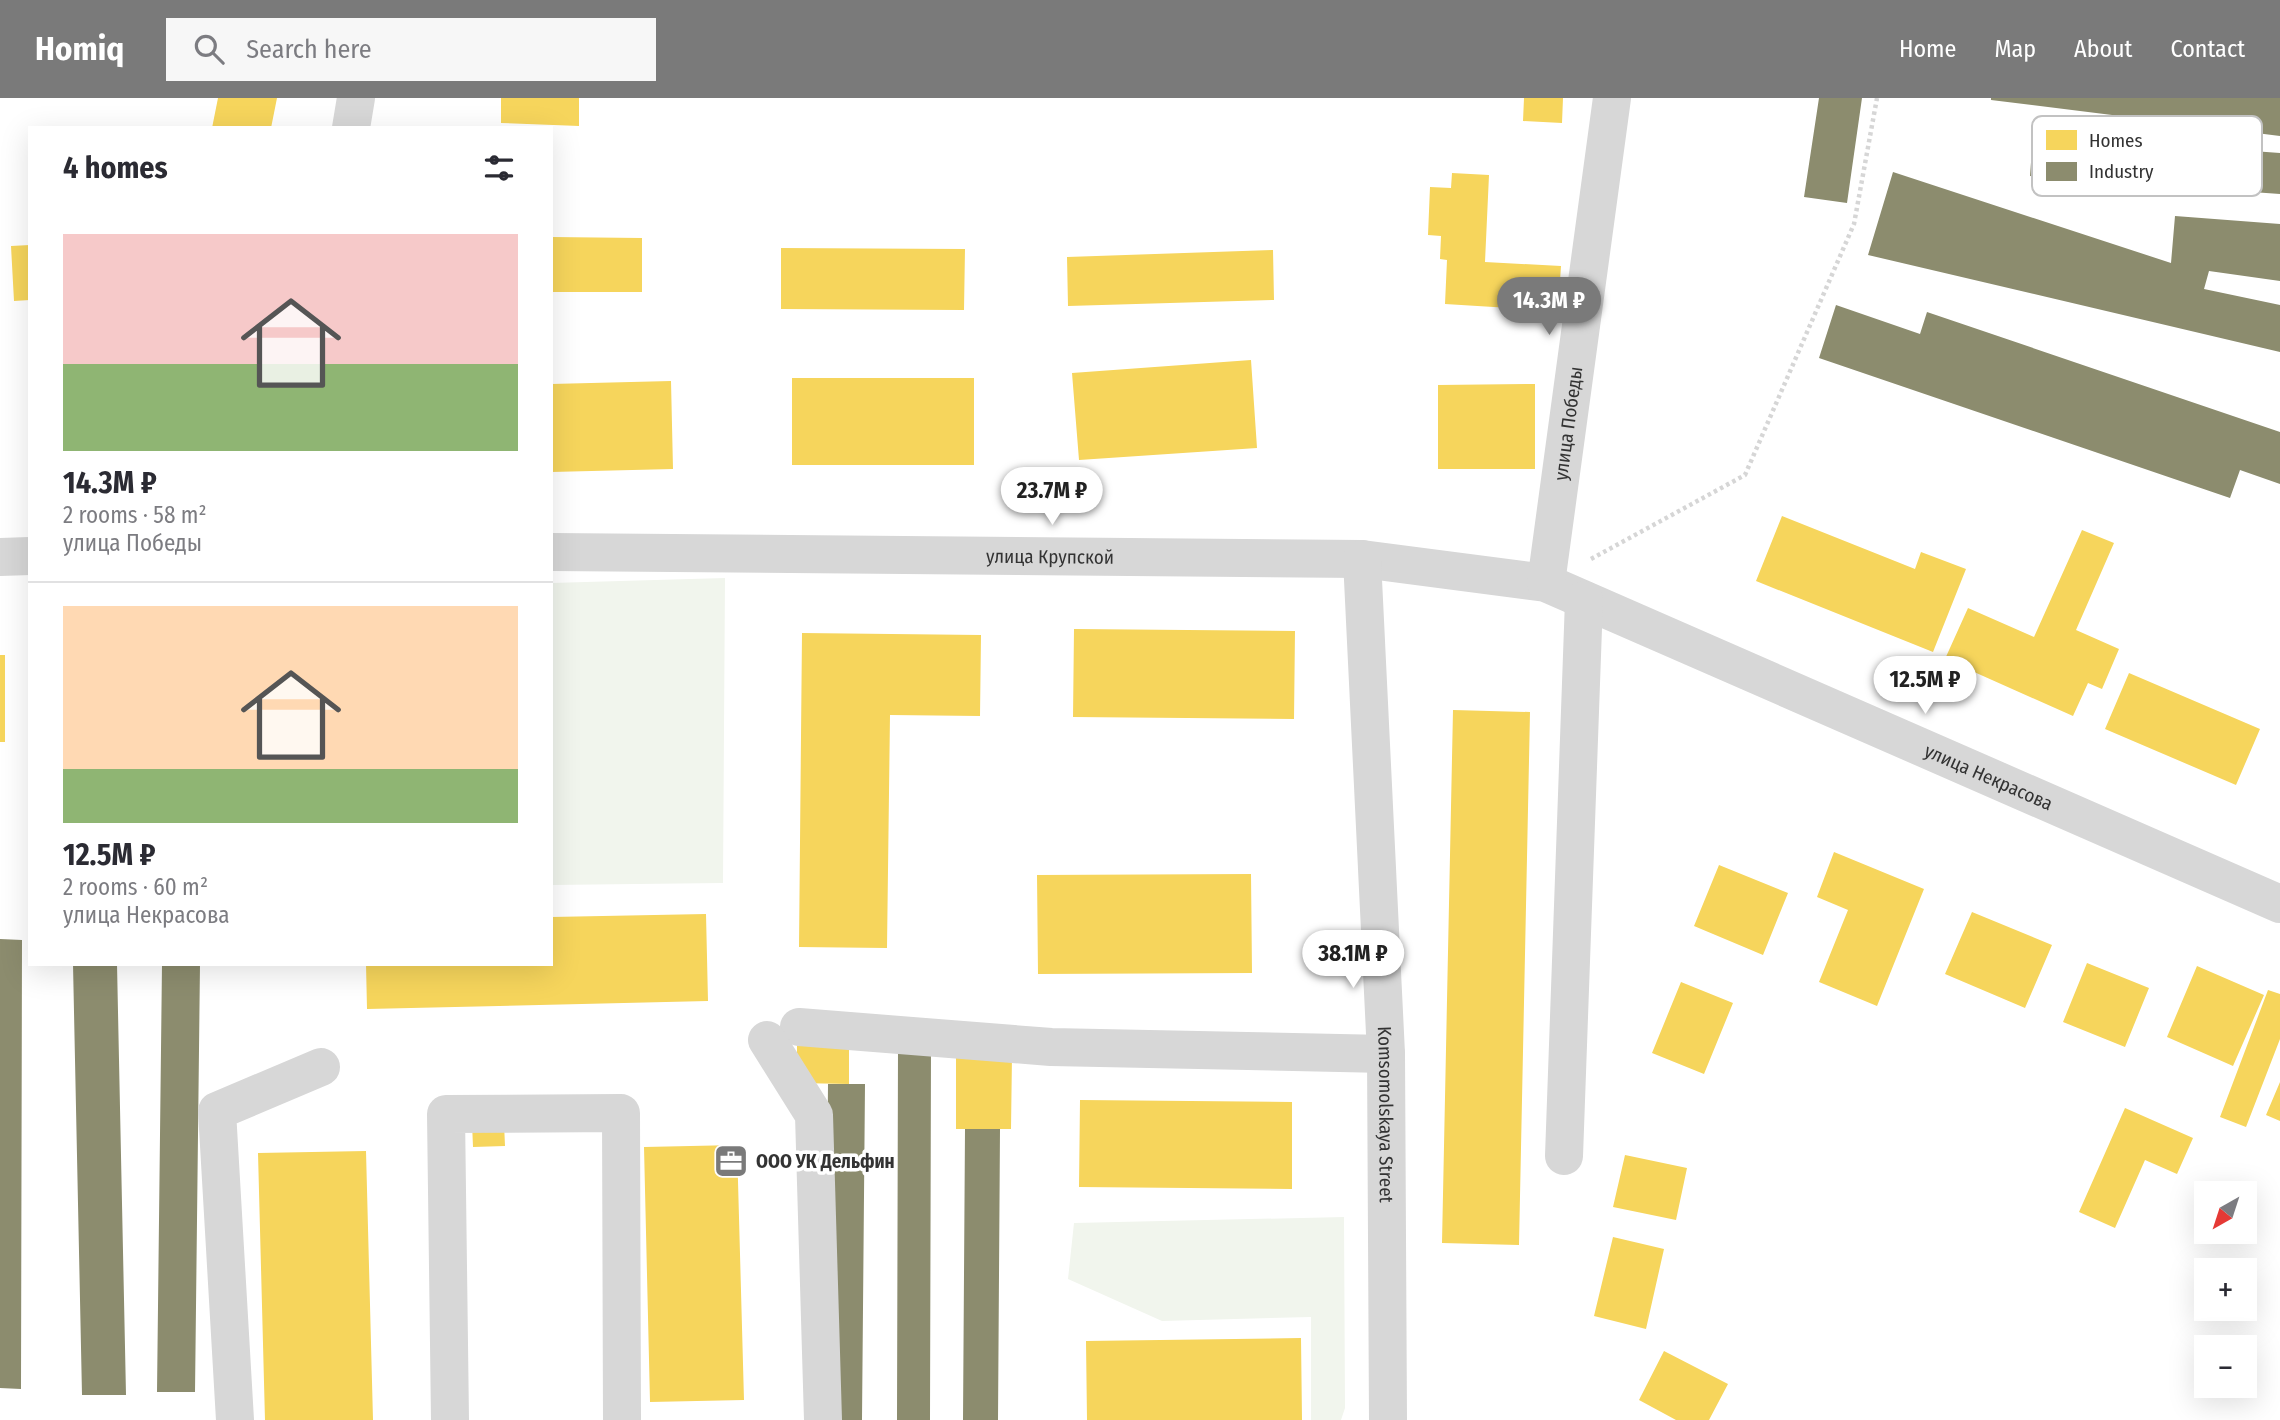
<!DOCTYPE html>
<html lang="en">
<head>
<meta charset="utf-8">
<style>
  :root { --surface:#fff; --page:#f7f7f7; --text:#2b2b33; --muted:#7c7c81; --line:#e1e1e2; --accent:#7a7a7a }
  body { margin:0; font-family:"Fira Sans Condensed",sans-serif; background:var(--page); color:var(--text); height:100vh; display:flex; flex-direction:column; font-size:26px; white-space:nowrap }
  * { box-sizing:border-box; margin:0 }
  p { font-size:23px; color:var(--muted) }
  .icon { flex:none; width:38px; height:38px; fill:none; stroke:currentColor; stroke-width:2; stroke-linecap:round; stroke-linejoin:round }
  .map { position:relative; flex:1; overflow:hidden }
  .drawer { position:absolute; left:28px; top:28px; width:525px; height:840px; display:flex; flex-direction:column; background:var(--surface); border-radius:0px; box-shadow:0 7px 28px #0002 }
  .drawer>* { flex:none }
  .needle { width:46px; rotate:219deg }
  .buttons { position:absolute; left:2194px; top:1083px; display:grid; gap:14px }
  .buttons a { display:grid; place-items:center; width:63px; height:63px; border-radius:0px; background:var(--surface); box-shadow:0 7px 28px #0002; font-size:35px }
  .price { position:absolute; translate:-50% -60px; padding:0 16px; border-radius:24px; background:#fff; color:#222; font-size:23px; line-height:46px; filter:drop-shadow(0 2px 4px #0008) }
  .price::after { content:''; position:absolute; left:50%; top:42px; width:21px; height:16px; margin-left:-10px; background:inherit; clip-path:polygon(0 0,100% 0,50% 100%) }
  .price.selected { background:var(--accent); color:#fff }
  ul { padding:0; list-style:none }
  li { display:grid; align-content:center; gap:14px; height:371px; padding:0 35px }
  li+li { border-top:2px solid var(--line) }
  li span { display:grid; place-items:center; height:217px; border-radius:0px; color:#555 }
  li>.icon { margin-inline-start:auto }
  span .icon { width:126px; height:126px; fill:#fffc; stroke-width:1 }
  li b { font-size:30px }
  h2 { display:flex; justify-content:space-between; align-items:center; height:84px; padding:0 35px; font-size:30px }
  header { display:flex; align-items:center; gap:42px; box-sizing:border-box; height:98px; padding:0 35px; background:var(--accent); color:#fff }
  header strong { font-size:33px }
  nav { display:flex; gap:38px; margin-inline-start:auto; font-size:24px }
  .search { width:490px; height:63px; background:var(--page); display:flex; align-items:center; gap:18px; box-sizing:border-box; padding:0 24px; border-radius:0px; color:var(--muted); font-size:26px }
  .map>svg:first-child { display:block }
</style>
</head>
<body>
<header>
<strong>Homiq</strong>
<div class="search"><svg class="icon" aria-label="search" viewBox="0 0 24 24"><circle cx="10" cy="10" r="6"/><path d="M15 15l6 6"/></svg>Search here</div>
<nav><a>Home</a><a>Map</a><a>About</a><a>Contact</a></nav>
</header>
<div class="map">
<svg width="2280" height="1322" viewBox="0 0 2280 1322">
  <rect width="100%" height="100%" fill="#fff"/>
  <path fill="#f1f5ed" d="M725,480l-2,305 -172,2v-302z
    M1344,1119l1,191 -4,12h-30v-103l-149,4 -94,-42 6,-56z"/>
  <path fill="#f6d55c" d="M218,0h59l-6,30h-59z
    M501,0h78v28l-78,-3z
    M1524,0h39l-1,25 -39,-2z
    M1452,75l37,2 -4,87 76,4 -3,45 -113,-7 2,-44 -7,-1 1,-23 -13,-1 2,-48 21,1z
    M551,139l91,1v54h-91z
    M30,147v55l-16,1 -3,-55z
    M781,150l184,1 -1,61 -183,-1z
    M1273,152l1,50 -206,6 -1,-49z
    M1251,262l6,88 -178,12 -7,-87z
    M792,280h182v87h-182z
    M671,283l2,88 -122,3v-88z
    M1535,286v85h-97v-84z
    M1782,418l133,53 6,-17 45,17 -33,83 -177,-71z
    M2082,432l32,13 -38,87 43,19 -17,40 -14,-6 -15,33 -128,-57 23,-51 66,29z
    M1074,531l221,2 -1,88 -221,-2z
    M802,535l179,2 -1,81 -90,-1 -3,233 -88,-1z
    M0,557h5v87h-5z
    M2129,575l131,56 -24,56 -131,-56z
    M1453,612l77,2 -11,533 -77,-2z
    M1834,754l90,37 -47,117 -58,-24 29,-72 -31,-13z
    M1719,767l69,28 -25,62 -69,-29z
    M1251,776l1,99 -214,1 -1,-99z
    M1972,814l80,33 -27,63 -80,-34z
    M706,816l2,87 -341,8 -1,-45h185v-47z
    M2087,865l62,25 -24,59 -62,-25z
    M2197,868l67,29 -31,71 -66,-29z
    M1681,884l52,21 -29,71 -52,-21z
    M2268,892l12,4v45l-34,88 -26,-10z
    M797,946l52,1v39l-52,-1z
    M956,957h56l-1,74h-55z
    M2280,984v39l-14,-6z
    M1080,1002l212,2v87l-213,-2z
    M2125,1010l68,30 -16,36 -32,-14 -30,68 -36,-16z
    M472,1025h32l1,23 -32,1z
    M737,1047l7,255 -94,2 -6,-255z
    M366,1053l7,269h-108l-7,-267z
    M1625,1057l62,13 -11,52 -63,-13z
    M1613,1139l51,12 -18,80 -52,-13z
    M1301,1240l1,82h-215l-1,-79z
    M1664,1253l64,33 -19,36h-33l-37,-20z"/>
  <path fill="#8c8c6e" d="M1819,0h43l-15,105 -43,-6z
    M1991,0h289v38l-289,-36z
    M2033,37l247,18v41l-250,-18z
    M1893,74l278,91 4,-47 105,8v57l-71,-10 -5,18 76,16v47l-412,-97z
    M1836,207l84,29 7,-22 353,120v52l-40,-14 -10,28 -411,-140z
    M0,841l22,1 -1,449 -21,-1z
    M73,866h44l9,431h-44z
    M162,866h38l-5,428h-38z
    M898,949h33l-1,373h-33z
    M828,986h37l-3,336h-37z
    M965,1031h35l-2,291h-35z"/>
  <g fill="none" stroke-linecap="round" stroke-linejoin="round">
    <path stroke="#d6d6d6" stroke-width="4.5" stroke-dasharray="3.5 3.5" stroke-linecap="butt" d="M1591,461l154,-84 109,-251 23,-126"/>
    <g stroke="#d7d7d7" stroke-width="38">
      <path d="M351,30l5,-30"/>
      <path id="s1" d="M551,454l811,7 184,24 734,321"/>
      <path d="M0,459l30,-1"/>
      <path id="s2" d="M1362,461l24,495 2,366"/>
      <path id="s3" d="M1546,485l66,-485"/>
      <path d="M799,929l252,20 335,7"/>
      <path d="M767,942l47,75 9,305"/>
      <path d="M1564,1058l20,-556"/>
      <path d="M235,1322l-18,-309 104,-44"/>
      <path d="M450,1322l-4,-306 175,-1 1,307"/>
    </g>
  </g>
  <defs>
    <g id="office-square" transform="scale(1.75)"><rect x="-9" y="-9" width="18" height="18" rx="4" fill="#7a7a7a" stroke="#fff"/><path d="M-6-3h4V-5.5h4V-3h4V5H-6ZM-1-4.5V-3h2v-1.5ZM-6 0V1H6V0Z" fill="#fff"/></g>
  </defs>
  <g fill-rule="evenodd">
    <use href="#office-square" x="731" y="1063"/>
  </g>
  <g text-anchor="middle" dominant-baseline="central" stroke-width="7" stroke-linejoin="round" paint-order="stroke">
    <g font-size="19" fill="#333" stroke="#fff">
      <text stroke="none"><textPath href="#s3" startOffset="161">улица Победы</textPath></text>
      <text stroke="none"><textPath href="#s1" startOffset="499">улица Крупской</textPath></text>
      <text stroke="none"><textPath href="#s1" startOffset="1480">улица Некрасова</textPath></text>
      <text stroke="none"><textPath href="#s2" startOffset="556">Komsomolskaya Street</textPath></text>
    </g>
    <g font-size="19" font-weight="bold" fill="#333" stroke="#fff" text-anchor="start">
      <text x="756" y="1063">ООО УК Дельфин</text>
    </g>
  </g>
  <rect x="2032" y="18" width="230" height="80" rx="10" fill="#fff" stroke="#c2c2c2" stroke-width="2"/>
  <rect x="2046" y="32" width="31" height="20" fill="#f6d55c"/>
  <rect x="2046" y="64" width="31" height="19" fill="#8c8c6e"/>
  <g font-size="19" fill="#333">
    <text x="2089" y="49">Homes</text>
    <text x="2089" y="80">Industry</text>
  </g>
</svg>
<div class="buttons">
<a><svg class="needle" viewBox="-14 -14 28 28"><path d="M0-13l5 13h-10z" fill="#e53935"/><path d="M0 13l5-13h-10z" fill="#7c7c81"/></svg></a>
<a>+</a>
<a>−</a>
</div>
<b class="price selected" style="left:1549px;top:239px">14.3M ₽</b>
<b class="price" style="left:1052px;top:429px">23.7M ₽</b>
<b class="price" style="left:1925px;top:618px">12.5M ₽</b>
<b class="price" style="left:1353px;top:892px">38.1M ₽</b>
<section class="drawer">
<h2>4 homes<svg class="icon" aria-label="filters" viewBox="0 0 24 24"><path d="M4 7h16M4 17h16"/><circle cx="9" cy="7" r="2"/><circle cx="15" cy="17" r="2"/></svg></h2>
<ul>
<li><span style="background:linear-gradient(#f6c9c9 60%,#8fb573 0)"><svg class="icon" aria-label="home" viewBox="0 0 24 24"><path d="M3 11l9-7 9 7M6 9v11h12V9"/></svg></span><div><b>14.3M ₽</b><p>2 rooms · 58 m²</p><p>улица Победы</p></div></li>
<li><span style="background:linear-gradient(#ffd9b3 75%,#8fb573 0)"><svg class="icon" aria-label="home" viewBox="0 0 24 24"><path d="M3 11l9-7 9 7M6 9v11h12V9"/></svg></span><div><b>12.5M ₽</b><p>2 rooms · 60 m²</p><p>улица Некрасова</p></div></li>
</ul>
</section>
</div>
</body>
</html>
